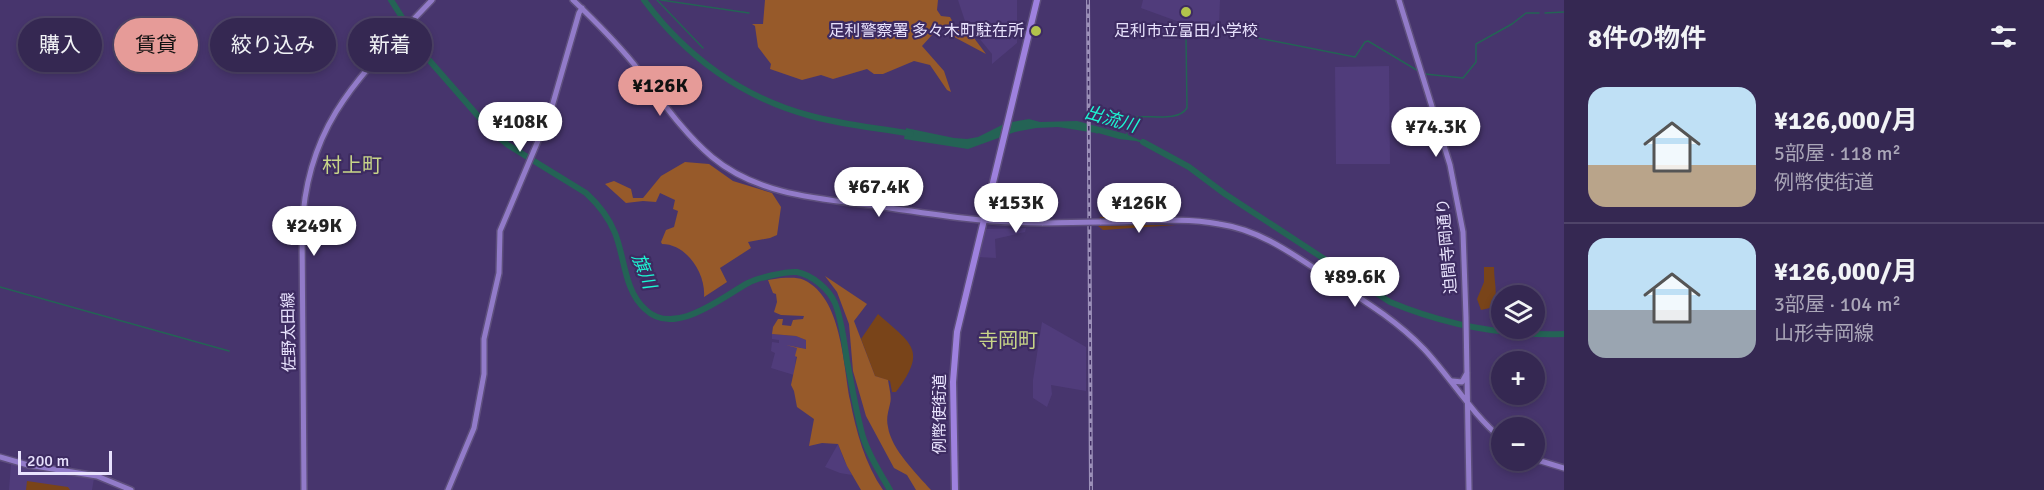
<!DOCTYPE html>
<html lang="ja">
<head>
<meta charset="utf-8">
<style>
  :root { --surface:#352852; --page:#3d3059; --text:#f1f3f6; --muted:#aaa6b8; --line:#4f4469; --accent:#e69b98 }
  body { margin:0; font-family:Signika,"Noto Sans JP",sans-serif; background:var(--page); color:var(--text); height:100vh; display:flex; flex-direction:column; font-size:22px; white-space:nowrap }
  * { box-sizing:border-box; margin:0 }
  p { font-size:20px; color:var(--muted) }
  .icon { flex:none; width:33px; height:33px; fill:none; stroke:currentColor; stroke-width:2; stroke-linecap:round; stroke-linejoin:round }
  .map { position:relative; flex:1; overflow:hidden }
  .panel { display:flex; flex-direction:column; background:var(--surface); width:480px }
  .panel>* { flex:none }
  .guide { position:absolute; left:18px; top:18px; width:570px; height:54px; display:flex; gap:12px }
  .tools { position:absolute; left:1491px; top:285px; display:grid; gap:12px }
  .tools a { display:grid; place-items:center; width:54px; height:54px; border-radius:50%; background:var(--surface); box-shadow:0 3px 9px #0003,0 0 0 2px var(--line); font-size:30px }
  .scale { position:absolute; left:18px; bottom:15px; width:94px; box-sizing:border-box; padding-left:6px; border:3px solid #e8e2fd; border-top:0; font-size:16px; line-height:21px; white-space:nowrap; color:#e8e2fd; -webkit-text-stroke:4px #3d2b61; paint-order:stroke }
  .price { position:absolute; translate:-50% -51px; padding:0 14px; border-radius:21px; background:#fff; color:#222; font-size:20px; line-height:39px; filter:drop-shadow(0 2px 3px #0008) }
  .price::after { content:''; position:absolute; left:50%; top:36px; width:18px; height:14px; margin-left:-9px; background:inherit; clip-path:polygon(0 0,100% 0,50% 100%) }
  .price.current { background:var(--accent); color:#111 }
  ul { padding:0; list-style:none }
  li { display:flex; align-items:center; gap:18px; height:150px; padding:0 24px }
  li+li { border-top:2px solid var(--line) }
  li span { display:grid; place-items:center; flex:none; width:168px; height:120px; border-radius:18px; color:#555 }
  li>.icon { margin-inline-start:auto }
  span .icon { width:72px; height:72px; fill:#fffc; stroke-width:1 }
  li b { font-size:26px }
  h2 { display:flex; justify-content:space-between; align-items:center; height:72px; padding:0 24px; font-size:26px }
  .tag { padding:0 21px; border-radius:27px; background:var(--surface); box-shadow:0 3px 9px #0003,0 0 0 2px var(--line); font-size:21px; line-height:54px }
  .tag.current { background:var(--accent); color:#111 }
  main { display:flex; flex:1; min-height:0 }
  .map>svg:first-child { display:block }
</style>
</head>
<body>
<main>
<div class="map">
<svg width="1564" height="490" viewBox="0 0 1564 490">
  <rect width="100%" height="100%" fill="#47356d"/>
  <path fill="#503c7b" d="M958,0h59v43l-25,21v-10l-27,-33z
    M1143,0h77l-1,27h-26l-52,-19z
    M1389,66l1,98h-54l-1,-97z
    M1026,228l-1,4 -30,7 1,19 -18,-1 8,-28z
    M1042,322l44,25v44l-35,-6 1,9 -5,13 -14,-9v-18z
    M772,334l24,2 10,4v9l-14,-3 5,2 -3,27 -23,-7 4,-15 -4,-2 1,-9 7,1v-3l-7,-1z
    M838,444l6,16 8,15 -12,-2 -15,-6z
    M11,464l83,14 -2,12h-83z"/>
  <path fill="#794419" d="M1101,217l72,2 -73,1v5h76l-73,5 -5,-4 1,-8z
    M1484,267h10c0,14 4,27 0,40l-13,3 -4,-11 7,-17z
    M878,314c35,31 49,36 18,78h-4l-2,-11 -15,-5 -14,-37z
    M27,481l41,6 2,3h-44z"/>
  <path fill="#975a2a" d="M765,0h173l-1,10 4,6 9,1 5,9 16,8 15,20 -30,-16 -15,-13 -19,21 22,25 7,21 -4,-2 -17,-25 -16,-4 -31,13h-9l-7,-5 -34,10 -12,-4 -19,5 -32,-11 1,-5 -13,-17 -3,-21 -3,-2h11z
    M685,162l24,2 24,17 39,12 9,14 -4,28 -7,3 -22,4 3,6 -31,20 7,14 -23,15c2,-23 -17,-53 -42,-53l-1,-2 5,-12 8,-3 4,-16 -5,-2 2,-9 -15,-7 -4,9 -13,-1 -17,2 -21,-19 9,-3 17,8 2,9h10l18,-22z
    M825,276l42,28 -13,17 21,55 13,4c1,7 4,17 2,24 -2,8 -4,15 -2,23 3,22 29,47 43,63h-15l-9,-15 -13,-7 -28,-52 -13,-45 -4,-47 -12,-32z
    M781,278c8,0 16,-1 23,2 38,18 39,84 46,120 6,31 15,64 33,90h-22l-14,-24 -9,-22 -16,-1 -13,3 5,-27 -17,-12 -3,-16 -3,-6 6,-28 -2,-1 2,-8 -11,-3 20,4v-9l-10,-4 -24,-2 1,-7 5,-8h5l-1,6 9,1 2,-6 10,-1 1,-3 -23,-1 -7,-3 3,-10 -1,-8 -3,-1 -5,-13z"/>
  <path fill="#246355" d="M1029,119l11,3 37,-1 49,13 1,-2 1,3 21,9 -1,1 -12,-4 -17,-2 -21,-6 -1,1 -1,-1 -38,-6 -22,1 -21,4 -47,17 -64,-10 2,-11 48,10 13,1 11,-2 28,-14z"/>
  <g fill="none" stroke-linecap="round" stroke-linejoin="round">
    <path stroke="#246355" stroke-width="1.5" d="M657,0l46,48
      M661,0l88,13
      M1545,13l19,-1
      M1425,74l38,4 13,-16v-18l36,-20 14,-11h13
      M1129,129l7,-12c15,-2 42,5 51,-9l-1,-71 8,-6 24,-1 137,27 10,-15 3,-1 52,31
      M0,287l229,64"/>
    <path stroke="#246355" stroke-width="6" d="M391,0l38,60 63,72 16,13 78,48c12,11 23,25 29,40 10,25 9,57 30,76 29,29 77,-12 103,-26 9,-5 39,-12 49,-11 15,3 32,17 38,31 7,18 9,38 12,58 5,25 9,51 16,76 6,19 17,36 27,53
      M644,0c42,57 99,98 167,116 33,9 67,12 100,18
      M1143,142l46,25 36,27 165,108c55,23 115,34 174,32"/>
    <g stroke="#5e4f7d" stroke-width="8">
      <path id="secondary" d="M573,0c21,20 41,40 60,63 25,32 48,68 79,94 48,40 113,42 172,50 53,8 105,16 159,16
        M1399,0l51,165 13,67 3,85 3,173
        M1100,222c39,0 81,-5 119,2 42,6 75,31 110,54 34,22 67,42 95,71 27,29 47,64 78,90
        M1452,381l10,1 5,-9
        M0,457l28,8 69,11 34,14
        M1534,459l30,9
        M304,490l-2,-260c4,-109 61,-157 130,-230
        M448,490l26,-62 10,-54v-35l15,-66 1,-42 51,-121 28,-97 3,-5"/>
    </g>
    <g stroke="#5e4f7d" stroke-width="9">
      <path id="primary" d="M955,490l-2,-108 4,-50 80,-332"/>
    </g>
    <use href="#secondary" stroke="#927bc9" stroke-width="5"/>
    <use href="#primary" stroke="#9e81de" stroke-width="6"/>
    <g stroke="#9c90b9" stroke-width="4">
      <path id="rail" d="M1088,0l3,490"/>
    </g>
    <use href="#rail" stroke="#3d2b61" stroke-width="1.5" stroke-dasharray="4.5" stroke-linecap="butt"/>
    <g stroke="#5e4f7d" stroke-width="8" stroke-linecap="butt">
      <path id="secondary-bridge" d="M1043,223l57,-1"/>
    </g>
    <use href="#secondary-bridge" stroke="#927bc9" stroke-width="5"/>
  </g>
  <g fill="#b2c34c" stroke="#3d2b61" stroke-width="2">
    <circle cx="1186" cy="12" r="6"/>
    <circle cx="1036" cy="31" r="6"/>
  </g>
  <g text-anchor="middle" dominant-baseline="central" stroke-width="4.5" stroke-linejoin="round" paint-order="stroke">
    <g font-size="16" fill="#e8e2fd" stroke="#3d2b61" text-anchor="end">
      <text x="1024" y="31">足利警察署 多々木町駐在所</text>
      <text x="1186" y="31" text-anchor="middle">足利市立富田小学校</text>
    </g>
    <g font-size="16" fill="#e8e2fd" stroke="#3d2b61">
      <text transform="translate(1447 246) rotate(-95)">迫間寺岡通り</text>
      <text transform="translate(289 332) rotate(-91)">佐野太田線</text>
      <text transform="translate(940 414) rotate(-90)">例幣使街道</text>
    </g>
    <g font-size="18" font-style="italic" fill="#1df6d2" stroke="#3d2b61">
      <text transform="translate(1111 119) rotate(16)">出流川</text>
      <text transform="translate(644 271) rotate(69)">旗川</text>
    </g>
    <g font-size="20" fill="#c7d488" stroke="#3d2b61">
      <text x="352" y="165">村上町</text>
      <text x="1008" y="340">寺岡町</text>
    </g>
  </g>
</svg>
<div class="tools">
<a><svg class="icon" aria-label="layers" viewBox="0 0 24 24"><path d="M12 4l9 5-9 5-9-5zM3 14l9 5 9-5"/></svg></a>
<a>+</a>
<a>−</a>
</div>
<div class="scale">200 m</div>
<b class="price current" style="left:660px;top:117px">¥126K</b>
<b class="price" style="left:520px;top:153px">¥108K</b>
<b class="price" style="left:1436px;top:158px">¥74.3K</b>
<b class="price" style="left:879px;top:218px">¥67.4K</b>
<b class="price" style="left:1016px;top:234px">¥153K</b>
<b class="price" style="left:1139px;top:234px">¥126K</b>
<b class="price" style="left:314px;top:257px">¥249K</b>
<b class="price" style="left:1355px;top:308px">¥89.6K</b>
<div class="guide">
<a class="tag">購入</a>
<a class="tag current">賃貸</a>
<a class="tag">絞り込み</a>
<a class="tag">新着</a>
</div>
</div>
<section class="panel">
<h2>8件の物件<svg class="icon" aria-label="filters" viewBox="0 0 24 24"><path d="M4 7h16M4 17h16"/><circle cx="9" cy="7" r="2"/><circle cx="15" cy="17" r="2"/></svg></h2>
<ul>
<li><span style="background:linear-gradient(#bfe0f5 65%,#b9a48a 0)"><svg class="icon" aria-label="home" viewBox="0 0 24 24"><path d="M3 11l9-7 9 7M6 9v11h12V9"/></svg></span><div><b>¥126,000/月</b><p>5部屋 · 118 m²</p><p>例幣使街道</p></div></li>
<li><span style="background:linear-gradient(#bfe0f5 60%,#9aa5b1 0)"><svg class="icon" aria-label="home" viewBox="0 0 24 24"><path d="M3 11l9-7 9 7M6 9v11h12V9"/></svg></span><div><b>¥126,000/月</b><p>3部屋 · 104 m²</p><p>山形寺岡線</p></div></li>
</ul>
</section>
</main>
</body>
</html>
